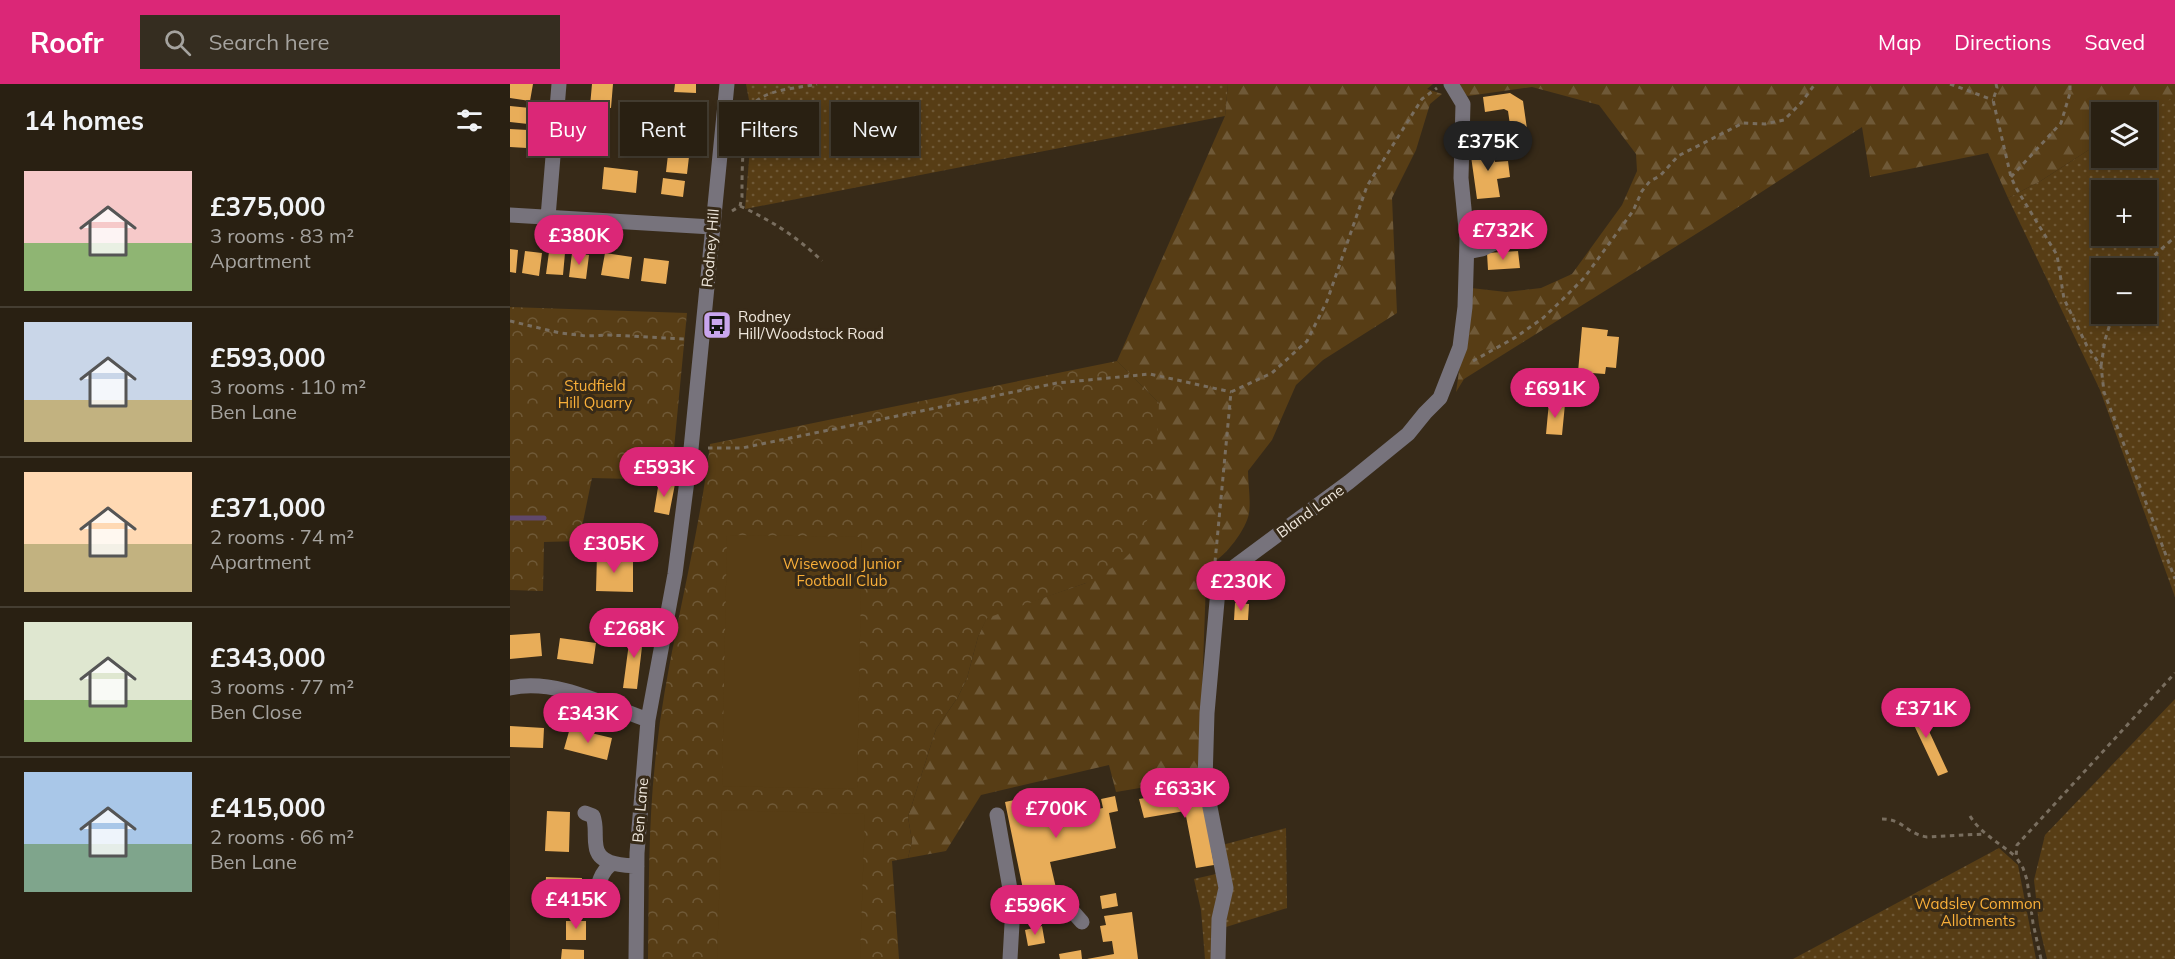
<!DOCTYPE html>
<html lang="en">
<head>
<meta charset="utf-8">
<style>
  :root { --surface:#292012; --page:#352d20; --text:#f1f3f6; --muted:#a5a39f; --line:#453e32; --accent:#db2777 }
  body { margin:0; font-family:Mulish,sans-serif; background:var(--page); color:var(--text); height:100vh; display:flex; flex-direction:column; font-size:22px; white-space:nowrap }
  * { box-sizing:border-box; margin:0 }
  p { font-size:20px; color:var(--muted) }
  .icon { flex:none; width:33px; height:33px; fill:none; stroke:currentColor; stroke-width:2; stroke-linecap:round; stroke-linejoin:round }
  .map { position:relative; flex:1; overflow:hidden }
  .details { display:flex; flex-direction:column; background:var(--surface); width:510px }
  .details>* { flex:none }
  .guide { position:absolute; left:18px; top:18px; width:570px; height:54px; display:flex; gap:12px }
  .fabs { position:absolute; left:1581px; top:18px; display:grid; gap:12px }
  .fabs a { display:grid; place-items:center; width:66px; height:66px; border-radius:0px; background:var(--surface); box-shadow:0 3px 9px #0003,0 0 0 2px var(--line); font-size:30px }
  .price { position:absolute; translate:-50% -51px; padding:0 14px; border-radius:21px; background:var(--accent); color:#fff; font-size:20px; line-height:39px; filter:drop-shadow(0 2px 3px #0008) }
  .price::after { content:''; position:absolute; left:50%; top:36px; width:18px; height:14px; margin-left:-9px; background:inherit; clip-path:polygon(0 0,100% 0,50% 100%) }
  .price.on { background:#222; color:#fff }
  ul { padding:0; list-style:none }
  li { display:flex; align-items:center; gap:18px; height:150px; padding:0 24px }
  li+li { border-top:2px solid var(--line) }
  li span { display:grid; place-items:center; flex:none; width:168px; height:120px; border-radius:0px; color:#555 }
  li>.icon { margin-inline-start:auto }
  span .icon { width:72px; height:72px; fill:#fffc; stroke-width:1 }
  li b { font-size:26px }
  h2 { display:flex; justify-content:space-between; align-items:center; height:72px; padding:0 24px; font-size:26px }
  .pill { padding:0 21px; border-radius:0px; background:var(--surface); box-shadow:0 3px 9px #0003,0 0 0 2px var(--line); font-size:21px; line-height:54px }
  .pill.on { background:var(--accent); color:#fff }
  header { display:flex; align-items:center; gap:36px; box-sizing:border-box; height:84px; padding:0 30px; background:var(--accent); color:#fff }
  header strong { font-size:28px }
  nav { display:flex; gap:33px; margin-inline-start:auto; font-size:21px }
  .search { width:420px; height:54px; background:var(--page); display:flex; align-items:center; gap:15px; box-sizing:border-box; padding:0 21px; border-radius:0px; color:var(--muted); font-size:22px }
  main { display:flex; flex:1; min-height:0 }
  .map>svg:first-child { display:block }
</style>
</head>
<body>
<header>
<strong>Roofr</strong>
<div class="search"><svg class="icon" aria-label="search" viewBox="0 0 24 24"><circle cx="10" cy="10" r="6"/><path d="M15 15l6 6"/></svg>Search here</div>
<nav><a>Map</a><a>Directions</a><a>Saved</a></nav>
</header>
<main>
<section class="details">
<h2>14 homes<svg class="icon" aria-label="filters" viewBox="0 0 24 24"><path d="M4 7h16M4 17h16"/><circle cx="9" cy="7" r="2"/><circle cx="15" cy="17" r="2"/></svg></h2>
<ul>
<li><span style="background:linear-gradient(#f6c9c9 60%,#8fb573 0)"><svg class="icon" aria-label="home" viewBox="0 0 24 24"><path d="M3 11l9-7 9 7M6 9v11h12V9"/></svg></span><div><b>£375,000</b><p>3 rooms · 83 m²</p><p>Apartment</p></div></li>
<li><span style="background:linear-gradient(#c9d6e8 65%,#c2b280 0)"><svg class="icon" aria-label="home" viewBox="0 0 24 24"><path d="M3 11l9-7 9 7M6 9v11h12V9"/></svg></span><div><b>£593,000</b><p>3 rooms · 110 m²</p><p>Ben Lane</p></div></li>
<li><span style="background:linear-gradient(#ffd9b3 60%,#c2b280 0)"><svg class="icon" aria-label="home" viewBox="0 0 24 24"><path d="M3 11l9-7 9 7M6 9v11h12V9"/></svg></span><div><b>£371,000</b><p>2 rooms · 74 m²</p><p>Apartment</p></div></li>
<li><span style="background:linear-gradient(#dfe7d0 65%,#8fb573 0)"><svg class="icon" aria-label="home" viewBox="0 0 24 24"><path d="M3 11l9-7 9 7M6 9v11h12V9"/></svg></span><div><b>£343,000</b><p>3 rooms · 77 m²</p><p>Ben Close</p></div></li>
<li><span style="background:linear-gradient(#a9c7e8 60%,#7fa58c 0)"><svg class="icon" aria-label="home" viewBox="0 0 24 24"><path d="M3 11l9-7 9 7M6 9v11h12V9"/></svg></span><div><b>£415,000</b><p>2 rooms · 66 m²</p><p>Ben Lane</p></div></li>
</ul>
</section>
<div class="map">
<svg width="1665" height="875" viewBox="0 0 1665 875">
  <defs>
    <pattern id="grass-dots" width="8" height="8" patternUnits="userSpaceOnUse" patternTransform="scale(1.5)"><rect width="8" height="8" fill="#573d15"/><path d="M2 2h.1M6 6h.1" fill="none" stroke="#6f5937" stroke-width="1.8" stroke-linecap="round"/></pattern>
    <pattern id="forest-firs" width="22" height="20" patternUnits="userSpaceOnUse" patternTransform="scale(1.5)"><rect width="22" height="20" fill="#573d15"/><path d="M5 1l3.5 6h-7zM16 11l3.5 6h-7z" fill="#6f5937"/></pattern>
    <pattern id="park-crowns" width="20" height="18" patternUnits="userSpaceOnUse" patternTransform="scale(1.5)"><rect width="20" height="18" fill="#573d15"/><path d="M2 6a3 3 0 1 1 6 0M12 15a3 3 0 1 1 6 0" fill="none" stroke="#6f5937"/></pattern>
  </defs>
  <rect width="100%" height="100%" fill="#372a18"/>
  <path fill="url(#grass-dots)" fill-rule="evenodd" d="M236,0h482l-3,32 -480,93 7,-86 4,-12 -7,-11z
    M1665,11v502l-75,-207 -92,-192 31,-16 62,-40 1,16h44l1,-45zM1592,106h44v46h-44zM1592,184h44v46h-44z
    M1665,615v260h-128l-8,-34 -5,-45 11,-45z
    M776,744l1,80 -61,19 -3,32h-18l-4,-49 -7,-31 22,-5 6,-29z
    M1489,764l19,17 18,94h-243z"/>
  <path fill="url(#forest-firs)" d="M718,0h205l-6,5 15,5 -12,10 -14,46 -24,48 5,115 -74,47 -27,25 -24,55 -24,31c0,13 3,29 1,42 -2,15 -24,45 -39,51l2,6 -6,11 -7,197 -83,14 -7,-27 -128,30 -35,56 -38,7 4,-17 -4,-24 28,-88 22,-32 9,-19 11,-41 9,-20 99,-34 73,-180 -42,-42 108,-245z
    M949,0h716v12l-28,18 -45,-2 -1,30 -62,40 -31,16 -20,-45 -118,24 -8,-50 -150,97 -248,155 -8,13 15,-104 35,4 35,-4 31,-14 50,-69 15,-34 -1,-17 -37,-49 -67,-18 -64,9 -7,-5z"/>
  <path fill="url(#park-crowns)" d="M0,223l177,6 -16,167 -79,-2 -13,63 -35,1 -1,49 -33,-1z
    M607,277l42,42 -5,104 -24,46 -10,10 -34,20 -99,35 -9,19 -11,41 -9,19 -22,32 -28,88 4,24 -4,17 -16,3 7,98h-251c1,-68 0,-137 8,-205 11,-104 42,-206 54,-310z"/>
  <path fill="#573d15" d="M217,451l135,2 -5,252 -135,-3z
    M212,726l143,4 -5,145h-143z"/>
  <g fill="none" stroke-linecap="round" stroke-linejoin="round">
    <path stroke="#60486b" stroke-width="5" d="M0,434h34"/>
  </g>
  <path fill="#e8ad59" d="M0,0h23l-3,17 -20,-3z
    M82,0h21l-2,24 -21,-2z
    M165,0h21v9l-22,-1z
    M1000,9l13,8 4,28 -16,3 -3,-21 -4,-2 -19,3 -2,-15z
    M163,21l20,1 -1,28 -21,-1z
    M0,22l20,2 -2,16 -18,-2z
    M78,33l22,2 -3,29 -22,-2z
    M0,45l18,1 -1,18 -17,-1z
    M984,61l1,17 13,-1 2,16 -13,2 3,18 -23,2 -7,-50z
    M159,62l21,2 -3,26 -21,-2z
    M94,83l34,4 -2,22 -34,-4z
    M153,94l22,3 -2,16 -22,-3z
    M0,165l8,1 -2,23 -6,-1z
    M15,167l17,2 -3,23 -17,-3z
    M1008,167l2,17 -32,2 -1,-17z
    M39,168l16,1 -2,22 -17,-1z
    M62,169l17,2 -3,24 -17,-2z
    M95,169l27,4 -3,22 -28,-4z
    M134,174l25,3 -3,23 -25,-3z
    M1072,243l26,3 -1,6 12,1 -3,31 -10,-1 -1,7 -27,-2z
    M1039,318l16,2 -3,31 -16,-1z
    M149,397l16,3 -6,31 -15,-3z
    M87,470h21v5l15,1v32l-37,-1z
    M725,519l14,1 -1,16h-14z
    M121,544l13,2 -7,59 -14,-1z
    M30,549l2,23 -32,3v-24z
    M50,554l36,5 -3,21 -36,-5z
    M1405,617l33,71 -10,4 -33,-70z
    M0,642l34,2 -1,20 -33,-1z
    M60,644l42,10 -5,22 -43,-11z
    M691,704l13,77 -18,3 -11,-57 -41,7 -5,-19z
    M524,712l5,25 64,-13 -2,-9 14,-3 3,15 -9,2 7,35 -66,14 6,26 -32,6 -19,-92z
    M37,727l23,1 -1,40 -24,-1z
    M36,793l36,1 -1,14 -9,-1 -1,25 -27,-1z
    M606,809l2,13 -16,3 -2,-13z
    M622,828l6,47h-51l27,-5 -2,-13 -9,1 -3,-16 6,-1 -2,-9z
    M56,837h20v19h-20z
    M532,842l3,17 -17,3 -3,-16z
    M52,865l22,1v9h-23z
    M571,866l1,9h-22l-1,-5z"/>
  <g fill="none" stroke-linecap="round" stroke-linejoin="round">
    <path stroke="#796e5f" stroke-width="3" stroke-dasharray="4.5 4.5" stroke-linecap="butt" d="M1440,0l43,16
      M1486,0l1,4 -4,12 18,77 5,11 41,67 7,44 23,47 14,20 3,26 71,187
      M1501,93l50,-54 9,-30v-9
      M230,122c32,15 56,30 82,55
      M222,127l8,-5 2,-9c0,-20 -1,-88 17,-98 15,-10 40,-11 58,-15
      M1632,184l8,-9 25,-22
      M0,237l50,12 26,3 23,-1 77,4
      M963,277l43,-24 27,-19 19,-18 22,-22 49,-67 9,-20 8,-10 10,-5 18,-20 65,-33 22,1 19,-4 17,-17 14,-19
      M1591,282l4,-26 8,-26
      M198,364h34l315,-65 93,-9 81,18
      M705,478l16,-170 41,-19 35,-32 20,-40 40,-115 55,-87 15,-11
      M1460,732c11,18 30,27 46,41
      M1372,735c21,0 25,15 45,18l57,-3
      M1531,875l-8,-36 -6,-43 -4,-12 -7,-11 1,-12 158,-172"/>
    <path stroke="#77737c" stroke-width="15" d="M0,131l202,12
      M38,133l11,-133
      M957,168l15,-3 25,-12
      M0,604c46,-10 95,17 138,32
      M75,729l8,3c4,11 1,19 3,30 2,19 26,19 41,20
      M487,731l16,91 -3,53
      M74,822c18,-13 10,-27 27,-42
      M503,822l42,-5 11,3 16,18
      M126,875l1,-106 11,-133 27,-146 16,-125 36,-365
      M708,875l1,-40 7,-31 -21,-106 2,-69 11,-123 4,-11 12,-12 115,-85 59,-48 17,-21 15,-15 20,-51 5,-40 2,-68 -6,-61 2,-74 -12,-20"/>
  </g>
  <defs>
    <g id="bus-square" transform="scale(1.5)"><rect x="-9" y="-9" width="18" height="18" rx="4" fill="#c9a5ee" stroke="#372a18"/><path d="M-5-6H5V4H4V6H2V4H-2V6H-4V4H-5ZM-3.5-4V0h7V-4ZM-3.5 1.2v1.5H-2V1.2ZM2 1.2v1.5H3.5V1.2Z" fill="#111"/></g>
  </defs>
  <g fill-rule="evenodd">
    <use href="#bus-square" x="207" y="241"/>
  </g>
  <g text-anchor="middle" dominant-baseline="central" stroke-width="6" stroke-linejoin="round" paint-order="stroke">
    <g font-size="15" fill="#f0e8dd" stroke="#372a18">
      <text transform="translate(200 164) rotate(-85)">Rodney Hill</text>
      <text transform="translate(800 427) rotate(-36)">Bland Lane</text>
      <text transform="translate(130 726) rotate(-85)">Ben Lane</text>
    </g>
    <g font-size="15" fill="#f0e8dd" stroke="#372a18" text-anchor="start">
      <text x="228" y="232">Rodney<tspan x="228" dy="17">Hill/Woodstock Road</tspan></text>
    </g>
    <g font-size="15" fill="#f9af39" stroke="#372a18">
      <text x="85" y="301">Studfield<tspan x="85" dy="17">Hill Quarry</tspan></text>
      <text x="332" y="479">Wisewood Junior<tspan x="332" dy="17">Football Club</tspan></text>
      <text x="1468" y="819">Wadsley Common<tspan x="1468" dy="17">Allotments</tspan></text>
    </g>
  </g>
</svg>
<div class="fabs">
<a><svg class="icon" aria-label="layers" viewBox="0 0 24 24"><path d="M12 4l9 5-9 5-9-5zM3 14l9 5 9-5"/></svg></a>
<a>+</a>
<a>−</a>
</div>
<b class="price on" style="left:978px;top:88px">£375K</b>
<b class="price" style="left:993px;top:177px">£732K</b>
<b class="price" style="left:69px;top:182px">£380K</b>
<b class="price" style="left:1045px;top:335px">£691K</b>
<b class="price" style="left:154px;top:414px">£593K</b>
<b class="price" style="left:104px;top:490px">£305K</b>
<b class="price" style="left:731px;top:528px">£230K</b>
<b class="price" style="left:124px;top:575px">£268K</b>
<b class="price" style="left:1416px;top:655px">£371K</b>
<b class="price" style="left:78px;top:660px">£343K</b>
<b class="price" style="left:675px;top:735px">£633K</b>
<b class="price" style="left:546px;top:755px">£700K</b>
<b class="price" style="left:66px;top:846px">£415K</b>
<b class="price" style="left:525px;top:852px">£596K</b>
<div class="guide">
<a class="pill on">Buy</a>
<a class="pill">Rent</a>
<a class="pill">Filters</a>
<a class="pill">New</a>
</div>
</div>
</main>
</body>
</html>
